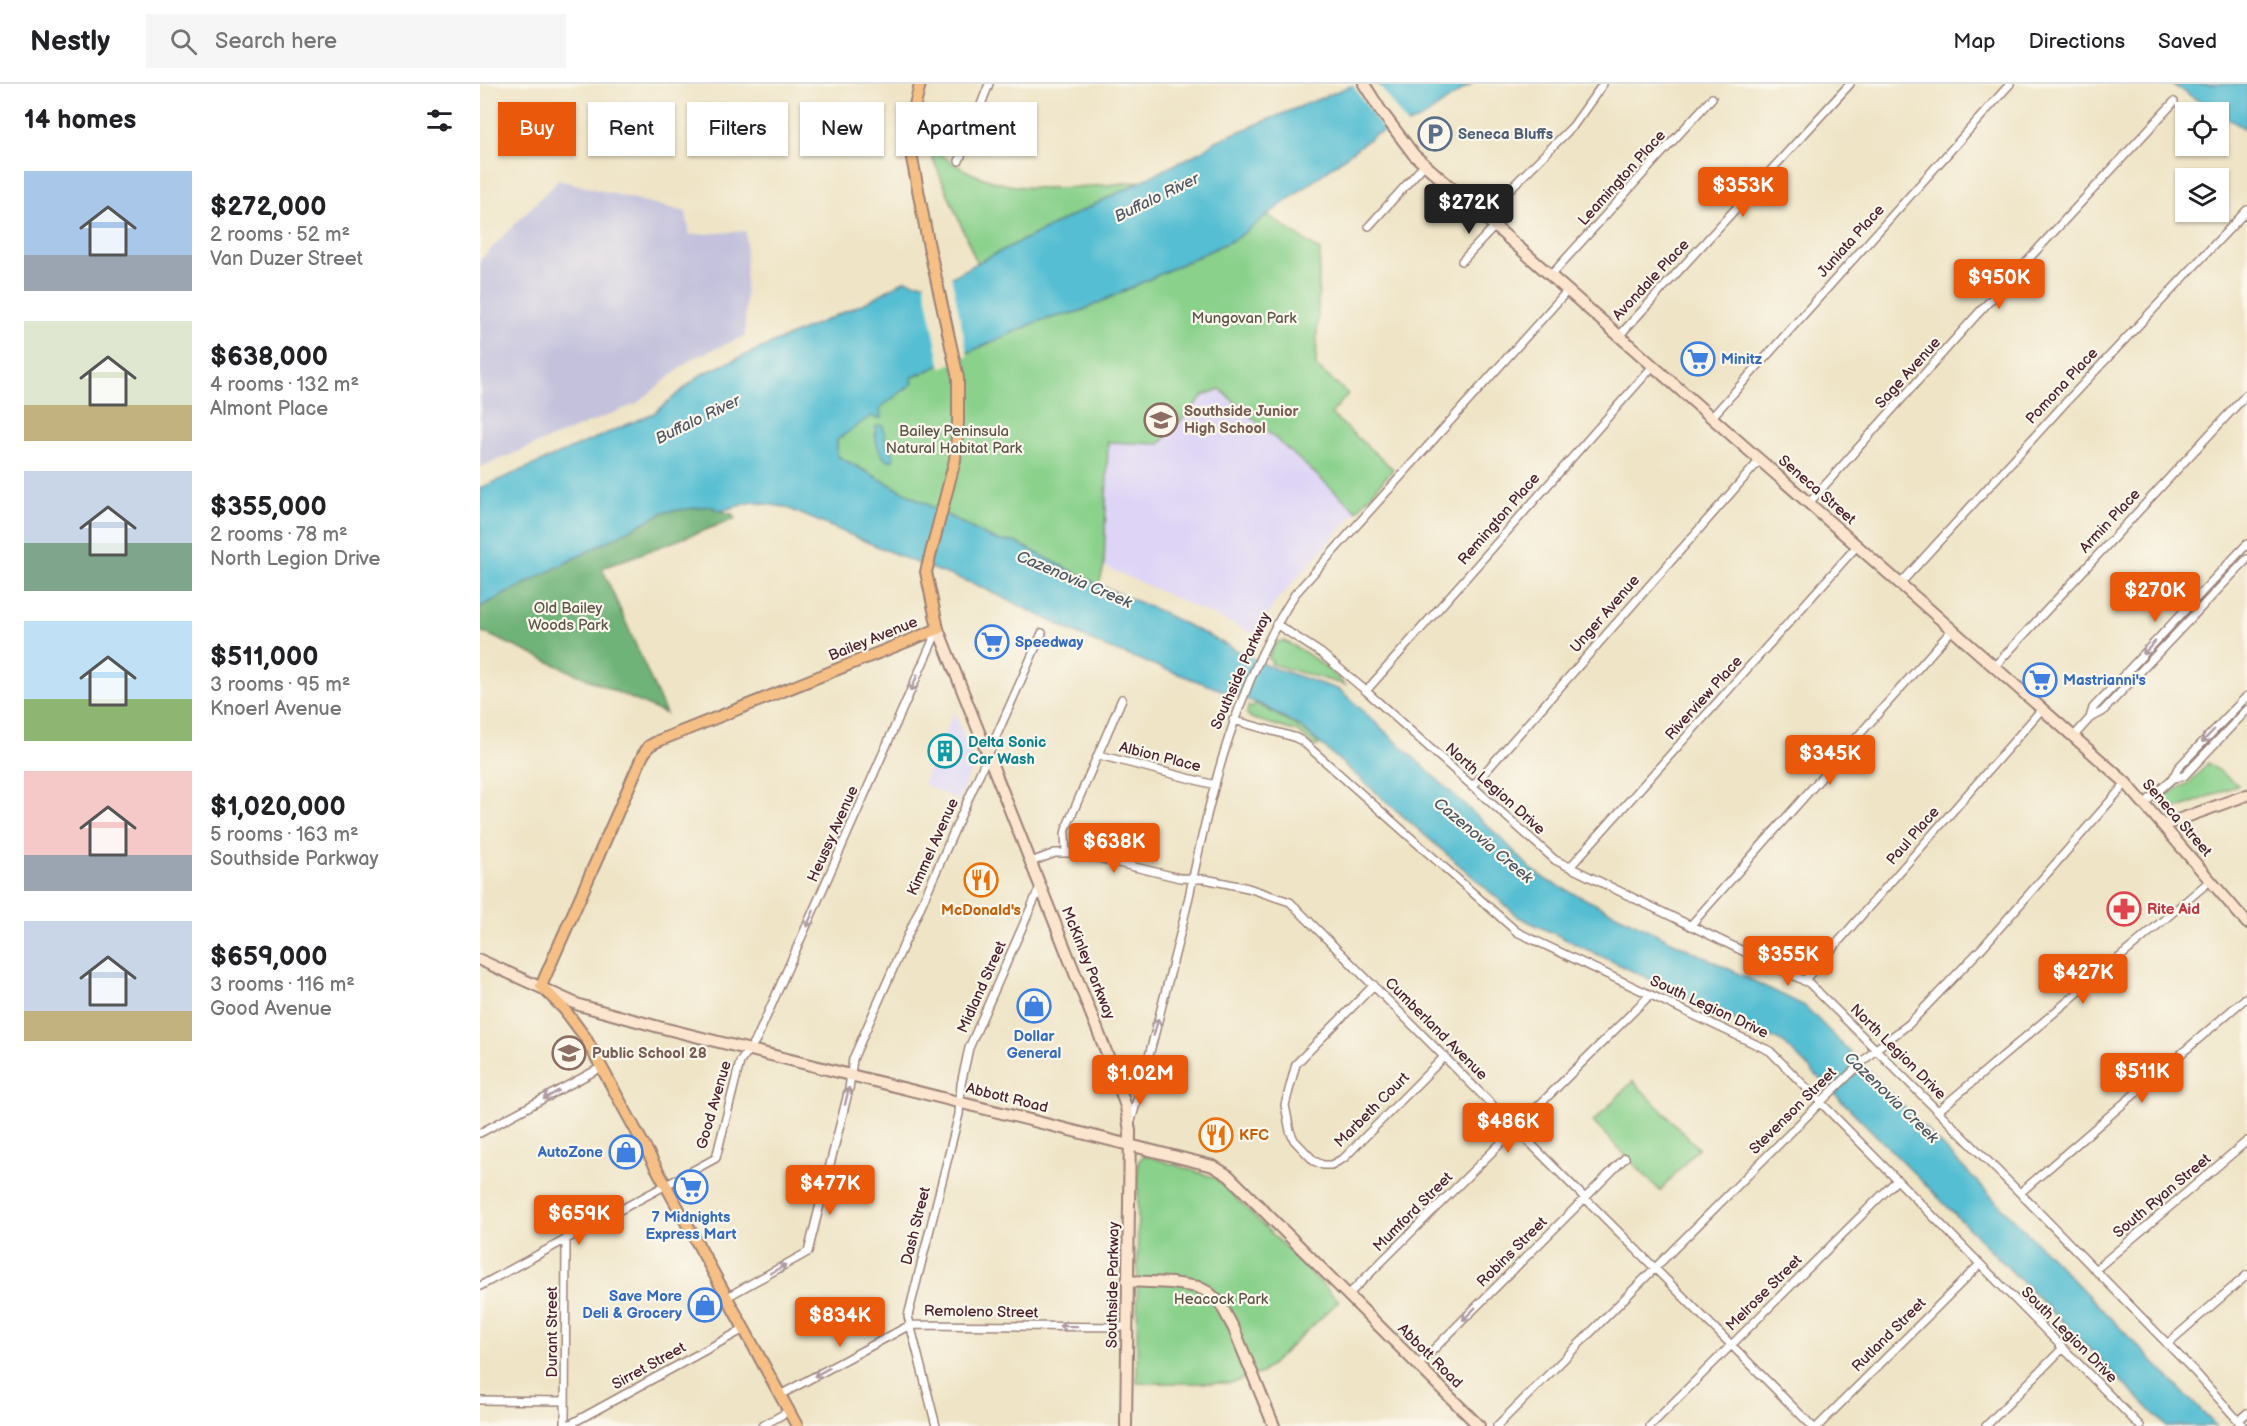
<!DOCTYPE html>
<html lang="en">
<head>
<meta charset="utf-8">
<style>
  :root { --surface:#fff; --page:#f6f6f6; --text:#202124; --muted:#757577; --line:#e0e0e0; --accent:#ea580c }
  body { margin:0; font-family:"Balsamiq Sans",sans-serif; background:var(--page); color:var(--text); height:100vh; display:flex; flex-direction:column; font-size:22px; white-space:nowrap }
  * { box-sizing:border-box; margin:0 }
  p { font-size:20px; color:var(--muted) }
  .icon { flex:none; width:33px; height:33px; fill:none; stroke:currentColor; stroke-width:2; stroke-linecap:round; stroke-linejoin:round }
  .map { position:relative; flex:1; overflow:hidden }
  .drawer { display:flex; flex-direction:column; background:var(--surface); width:480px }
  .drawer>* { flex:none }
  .guide { position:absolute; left:18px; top:18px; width:570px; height:54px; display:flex; gap:12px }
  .buttons { position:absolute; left:1695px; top:18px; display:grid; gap:12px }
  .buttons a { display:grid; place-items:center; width:54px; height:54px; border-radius:0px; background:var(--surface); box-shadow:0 2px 4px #0004; font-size:30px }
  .price { position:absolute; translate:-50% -51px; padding:0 14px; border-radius:6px; background:var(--accent); color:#fff; font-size:20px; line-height:39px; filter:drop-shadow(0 2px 3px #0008) }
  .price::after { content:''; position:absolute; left:50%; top:36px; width:18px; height:14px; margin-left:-9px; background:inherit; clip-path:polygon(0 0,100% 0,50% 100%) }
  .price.active { background:#222; color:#fff }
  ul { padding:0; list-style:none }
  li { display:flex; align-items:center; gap:18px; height:150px; padding:0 24px }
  li span { display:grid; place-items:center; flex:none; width:168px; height:120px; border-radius:0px; color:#555 }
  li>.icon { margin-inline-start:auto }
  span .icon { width:72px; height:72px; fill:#fffc; stroke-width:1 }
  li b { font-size:26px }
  h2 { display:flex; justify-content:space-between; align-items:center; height:72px; padding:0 24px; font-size:26px }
  .pill { padding:0 21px; border-radius:0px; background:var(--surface); box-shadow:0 2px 4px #0004; font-size:21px; line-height:54px }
  .pill.active { background:var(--accent); color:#fff }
  header { display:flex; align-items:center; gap:36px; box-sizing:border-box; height:84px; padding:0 30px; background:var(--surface); border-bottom:2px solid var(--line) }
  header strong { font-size:28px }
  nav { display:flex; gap:33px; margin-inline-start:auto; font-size:21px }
  .search { width:420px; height:54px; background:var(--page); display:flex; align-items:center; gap:15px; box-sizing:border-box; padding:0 21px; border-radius:0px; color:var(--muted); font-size:22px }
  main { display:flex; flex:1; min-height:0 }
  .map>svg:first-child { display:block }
</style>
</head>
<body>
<header>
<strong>Nestly</strong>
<div class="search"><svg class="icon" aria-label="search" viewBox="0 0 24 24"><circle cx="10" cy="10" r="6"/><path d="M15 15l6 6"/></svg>Search here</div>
<nav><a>Map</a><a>Directions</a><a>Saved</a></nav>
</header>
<main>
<section class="drawer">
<h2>14 homes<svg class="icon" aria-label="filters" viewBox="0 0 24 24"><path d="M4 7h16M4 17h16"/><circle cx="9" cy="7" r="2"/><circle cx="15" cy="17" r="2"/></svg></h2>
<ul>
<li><span style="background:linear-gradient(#a9c7e8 70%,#9aa5b1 0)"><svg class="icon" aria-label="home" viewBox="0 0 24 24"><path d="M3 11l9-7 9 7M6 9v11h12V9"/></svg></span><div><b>$272,000</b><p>2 rooms · 52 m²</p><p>Van Duzer Street</p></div></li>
<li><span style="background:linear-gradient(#dfe7d0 70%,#c2b280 0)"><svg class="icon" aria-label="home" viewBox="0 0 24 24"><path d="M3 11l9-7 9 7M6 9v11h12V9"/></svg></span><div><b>$638,000</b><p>4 rooms · 132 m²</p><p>Almont Place</p></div></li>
<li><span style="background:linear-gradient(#c9d6e8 60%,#7fa58c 0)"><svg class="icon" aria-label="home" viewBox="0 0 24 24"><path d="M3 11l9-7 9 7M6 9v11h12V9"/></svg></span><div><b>$355,000</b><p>2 rooms · 78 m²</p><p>North Legion Drive</p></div></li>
<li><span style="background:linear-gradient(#bfe0f5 65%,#8fb573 0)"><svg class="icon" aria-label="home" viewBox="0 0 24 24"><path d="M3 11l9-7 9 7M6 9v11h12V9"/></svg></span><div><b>$511,000</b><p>3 rooms · 95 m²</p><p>Knoerl Avenue</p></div></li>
<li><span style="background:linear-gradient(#f6c9c9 70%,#9aa5b1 0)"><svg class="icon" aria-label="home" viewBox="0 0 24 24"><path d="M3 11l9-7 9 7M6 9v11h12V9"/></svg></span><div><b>$1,020,000</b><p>5 rooms · 163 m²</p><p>Southside Parkway</p></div></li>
<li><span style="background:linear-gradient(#c9d6e8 75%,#c2b280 0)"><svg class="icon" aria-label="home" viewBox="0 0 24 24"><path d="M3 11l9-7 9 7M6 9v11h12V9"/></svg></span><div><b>$659,000</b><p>3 rooms · 116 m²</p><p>Good Avenue</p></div></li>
</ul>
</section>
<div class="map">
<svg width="1767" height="1342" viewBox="0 0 1767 1342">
  <rect width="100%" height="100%" fill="#fbf7ec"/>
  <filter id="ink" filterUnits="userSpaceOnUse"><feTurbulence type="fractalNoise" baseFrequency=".0167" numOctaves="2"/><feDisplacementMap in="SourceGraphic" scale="12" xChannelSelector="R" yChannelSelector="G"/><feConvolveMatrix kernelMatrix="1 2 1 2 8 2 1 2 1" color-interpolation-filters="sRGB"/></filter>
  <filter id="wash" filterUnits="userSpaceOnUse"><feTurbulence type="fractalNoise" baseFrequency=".008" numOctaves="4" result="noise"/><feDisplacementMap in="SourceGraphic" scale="24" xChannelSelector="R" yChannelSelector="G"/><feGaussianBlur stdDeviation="1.35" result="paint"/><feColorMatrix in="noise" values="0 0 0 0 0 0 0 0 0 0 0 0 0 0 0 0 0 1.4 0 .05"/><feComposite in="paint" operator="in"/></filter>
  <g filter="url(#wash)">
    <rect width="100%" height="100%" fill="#efe4c6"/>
    <path fill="#ded5f6" d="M788,131l52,36 -20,209 57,51 -81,90 -19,34 -153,-69 -80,-103 213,-225z
      M474,627l20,52 -16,37 -35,-16z"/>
    <path fill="#c3c1dc" d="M78,96l128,32 4,23 56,-4 -1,105 -52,22 -57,46 -156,63v-207z"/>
    <path fill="#8ad18c" stroke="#6a785c" stroke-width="1.5" d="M445,56c20,22 50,38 79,44 34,8 102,2 138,-3l-165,82z
      M788,131l52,36 -4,115 32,28 -17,20 62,55 -36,42 -137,-122 -16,6 -44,49 -52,-2 -4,124 -5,19 -84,-43 -16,-1 -15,-6 -147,-79v-16l76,-57 -2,-5 128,-57 42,-10 156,-73z
      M804,557c24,11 43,26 61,44l-74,-21 1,-3 -4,-2 8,-17z
      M775,619l46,25 18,16 -3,3 -18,-15 -47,-14 -4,-4 1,-8 5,2z
      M1728,679l30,22 -64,25 -11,-11 5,-6 23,-11z
      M1153,997l65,67 -38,43 -67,-69z
      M664,1071l72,23 123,123 -77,72 -31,10h-94l1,-221z"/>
    <path fill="#6fb378" stroke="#5c6952" stroke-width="1.5" d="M230,422l10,5 12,3 3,5 -133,49 64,146 -186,-83v-24l184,-95z"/>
    <path fill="#55bed2" stroke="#506e7e" stroke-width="1.5" d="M882,0h109l-52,36 -43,14 -139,104 -156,73 -42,10 -128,57 2,5 -33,25 1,10h-5l-5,-2 -34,24v16l147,79 15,6 16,1 84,43 60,26 111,56 70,23 164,151 26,27 18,13 257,125 411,420h-50l-382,-383 -265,-126 -218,-190 -39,-22 -159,-59 -126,-61 -63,-23 -129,-55 -32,-5 -33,9 -10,-5 -46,6 -184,95v-119l174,-75 48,-39 167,-73 36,-21c29,9 47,-2 72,-17l223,-111 16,-11 132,-54z
      M1691,0h76v46z
      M400,341l3,1 3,17 8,13 -1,4h-7c-9,-11 -12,-20 -10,-34z"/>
    <path fill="#efe4c6" d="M872,0h26l30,42 -22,8z
      M471,191l17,81 -27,12 -17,-85z"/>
  </g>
  <g filter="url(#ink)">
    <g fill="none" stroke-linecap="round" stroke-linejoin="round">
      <g stroke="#9c8278" stroke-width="10">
        <path id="street" d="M479,77l30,-77
          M1003,132l90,-90 30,-42
          M889,142l56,-62
          M982,177l33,-35
          M1071,191l161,-177
          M1139,252l231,-252
          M1232,333l298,-333
          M1329,419l164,-184 201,-217
          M1420,500l167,-183 180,-191
          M796,540l45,29 45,38 189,169 254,123 211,210 174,178 49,55
          M1514,583l253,-273
          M886,607l287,-325
          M1610,634l3,-10 154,-164
          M753,636l61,17 8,4 215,191 253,119 370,375
          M1593,653l17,-19 12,-6 145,-153
          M619,671l116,30
          M1693,694l11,-2 63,-66
          M992,703l288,-327
          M1665,719l28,-25 5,-10 69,-72
          M586,768l-1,-18 2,-8 55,-127
          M551,778l24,-9h22l103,25 25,1 43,9 42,14 522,524
          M1090,783l287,-321
          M1210,842l262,-296
          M1324,897l238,-272
          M894,901l-78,79 -11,41 5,26 4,9 20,21 9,4h8l13,-7 101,-102
          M1458,1027l273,-231
          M651,1037c9,-30 17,-61 25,-92 11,-45 24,-91 34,-137 21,-103 47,-208 105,-298l273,-304
          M0,1049l122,-66
          M1540,1109l227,-196
          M1615,1186l152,-129
          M0,1202l236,-128 24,-96 16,-22 182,-411
          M868,1211l302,-300
          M247,1213l81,-45 41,-163 4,-30 189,-426
          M1687,1260l80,-69
          M938,1281l207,-207
          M300,1311l130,-70 217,2
          M0,1316l85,1
          M1758,1337l9,-8
          M85,1342l1,-187
          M87,1342l177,-97
          M282,1342l27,-15
          M456,1342l-28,-110 51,-202 2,-30 8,-36 71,-161
          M1017,1342l328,-328 51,-49 33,-25 72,-75 145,-166
          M1170,1342l247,-246
          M1338,1342l162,-162
          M1506,1342l77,-78"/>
      </g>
      <g stroke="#9c8278" stroke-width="14">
        <path id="secondary" d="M884,0l17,27 33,44 712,628 121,140
          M458,545l177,445 11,33 4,24 -4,295
          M1684,741l83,-30
          M0,876l99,45 80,22 554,139 16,10 250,250
          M647,1197l45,2 26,4 10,5 12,11 14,26 40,97"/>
      </g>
      <g stroke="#9c8278" stroke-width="14">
        <path id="primary" d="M317,1342l-212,-389 -21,-28 -23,-23 102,-231 6,-9 9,-5 280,-112 -12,-57 29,-112 3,-38v-44l-30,-136 -17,-89 1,-35 8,-34"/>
      </g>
      <use href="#street" stroke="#fff" stroke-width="7"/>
      <use href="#secondary" stroke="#fbe5cf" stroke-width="10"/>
      <use href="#primary" stroke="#f5bf86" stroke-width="10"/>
    </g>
    <defs><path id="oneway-shaft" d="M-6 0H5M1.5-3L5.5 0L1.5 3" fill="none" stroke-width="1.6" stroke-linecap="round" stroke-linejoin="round" transform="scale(1.5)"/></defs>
    <g stroke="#ae9aa0">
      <use href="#oneway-shaft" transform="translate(1669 564) rotate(133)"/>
      <use href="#oneway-shaft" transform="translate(434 599) rotate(114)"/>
      <use href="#oneway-shaft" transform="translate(1728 652) rotate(134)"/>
      <use href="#oneway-shaft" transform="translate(330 835) rotate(114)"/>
      <use href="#oneway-shaft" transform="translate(676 943) rotate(-75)"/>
      <use href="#oneway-shaft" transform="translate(71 1011) rotate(151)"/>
      <use href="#oneway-shaft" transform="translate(367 1012) rotate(-77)"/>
      <use href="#oneway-shaft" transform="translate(298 1185) rotate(-29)"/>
      <use href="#oneway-shaft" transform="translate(989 1230) rotate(135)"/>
      <use href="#oneway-shaft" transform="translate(588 1242) rotate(-179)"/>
      <use href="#oneway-shaft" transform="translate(342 1288) rotate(151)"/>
    </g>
  </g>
  <defs>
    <g id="parking-ring" transform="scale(1.725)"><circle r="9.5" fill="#fbf7ec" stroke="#5c6f8a" stroke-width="1.5"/><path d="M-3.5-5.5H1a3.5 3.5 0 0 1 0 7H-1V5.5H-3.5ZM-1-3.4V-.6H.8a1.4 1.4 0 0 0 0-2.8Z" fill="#5c6f8a"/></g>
    <g id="supermarket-ring" transform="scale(1.725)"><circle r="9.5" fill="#fbf7ec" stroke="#3f7fe0" stroke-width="1.5"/><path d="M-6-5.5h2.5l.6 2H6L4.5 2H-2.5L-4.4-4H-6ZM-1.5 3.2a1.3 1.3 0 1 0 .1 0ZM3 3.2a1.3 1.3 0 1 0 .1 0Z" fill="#3f7fe0"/></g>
    <g id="school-ring" transform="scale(1.725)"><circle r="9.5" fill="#fbf7ec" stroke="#8d6e63" stroke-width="1.5"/><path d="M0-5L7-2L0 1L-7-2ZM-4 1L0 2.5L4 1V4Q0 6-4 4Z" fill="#8d6e63"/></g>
    <g id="building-ring" transform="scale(1.725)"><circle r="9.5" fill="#fbf7ec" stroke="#0f9aa8" stroke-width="1.5"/><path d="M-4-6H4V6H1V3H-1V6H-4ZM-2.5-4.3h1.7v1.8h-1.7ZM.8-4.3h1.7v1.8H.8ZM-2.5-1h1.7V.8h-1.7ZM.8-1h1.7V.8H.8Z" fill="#0f9aa8"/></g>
    <g id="restaurant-ring" transform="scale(1.725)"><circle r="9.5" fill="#fbf7ec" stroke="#e8710a" stroke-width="1.5"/><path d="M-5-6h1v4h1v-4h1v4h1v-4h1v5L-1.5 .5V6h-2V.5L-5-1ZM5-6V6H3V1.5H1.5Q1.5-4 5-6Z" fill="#e8710a"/></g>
    <g id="pharmacy-ring" transform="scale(1.725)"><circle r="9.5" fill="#fbf7ec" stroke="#e0444e" stroke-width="1.5"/><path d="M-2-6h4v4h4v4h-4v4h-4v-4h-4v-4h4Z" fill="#e0444e"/></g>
    <g id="shop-ring" transform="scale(1.725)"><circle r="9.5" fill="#fbf7ec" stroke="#3f7fe0" stroke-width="1.5"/><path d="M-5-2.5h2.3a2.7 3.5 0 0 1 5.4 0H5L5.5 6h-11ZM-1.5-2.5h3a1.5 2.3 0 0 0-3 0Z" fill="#3f7fe0"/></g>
  </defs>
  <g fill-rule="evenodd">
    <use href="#parking-ring" x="955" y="50"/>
    <use href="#supermarket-ring" x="1218" y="275"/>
    <use href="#school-ring" x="681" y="336"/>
    <use href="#supermarket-ring" x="512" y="558"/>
    <use href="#supermarket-ring" x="1560" y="596"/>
    <use href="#building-ring" x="465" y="667"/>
    <use href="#restaurant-ring" x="501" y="796"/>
    <use href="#pharmacy-ring" x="1644" y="825"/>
    <use href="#shop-ring" x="554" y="922"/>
    <use href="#school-ring" x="89" y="969"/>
    <use href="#restaurant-ring" x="736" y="1051"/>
    <use href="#shop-ring" x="146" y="1068"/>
    <use href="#supermarket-ring" x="211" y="1103"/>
    <use href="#shop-ring" x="225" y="1221"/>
  </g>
  <g text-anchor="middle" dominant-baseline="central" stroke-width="4.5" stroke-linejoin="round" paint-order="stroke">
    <g font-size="15" font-weight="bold" fill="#4e5e75" stroke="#fbf7ec" text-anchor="start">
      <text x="978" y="50">Seneca Bluffs</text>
    </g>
    <g font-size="15" fill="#4a1f2b" stroke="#fbf7ec">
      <text transform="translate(1142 94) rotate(-48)">Leamington Place</text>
      <text transform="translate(1371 157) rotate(-48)">Juniata Place</text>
      <text transform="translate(1171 196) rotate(-47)">Avondale Place</text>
      <text transform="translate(1428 289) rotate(-48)">Sage Avenue</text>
      <text transform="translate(1582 302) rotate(-47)">Pomona Place</text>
      <text transform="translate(1337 406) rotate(41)">Seneca Street</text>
      <text transform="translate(1019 435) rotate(-49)">Remington Place</text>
      <text transform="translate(1630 437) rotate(-47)">Armin Place</text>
      <text transform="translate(1125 530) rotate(-49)">Unger Avenue</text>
      <text transform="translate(393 555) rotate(-22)">Bailey Avenue</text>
      <text transform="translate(761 587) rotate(-66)">Southside Parkway</text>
      <text transform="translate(1224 614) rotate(-48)">Riverview Place</text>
      <text transform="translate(680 673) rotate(14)">Albion Place</text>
      <text transform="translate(1015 705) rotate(42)">North Legion Drive</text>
      <text transform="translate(1697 734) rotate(49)">Seneca Street</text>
      <text transform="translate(353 750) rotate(-66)">Heussy Avenue</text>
      <text transform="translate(1433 752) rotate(-49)">Paul Place</text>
      <text transform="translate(453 763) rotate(-66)">Kimmel Avenue</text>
      <text transform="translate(608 879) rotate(68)">McKinley Parkway</text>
      <text transform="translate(502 903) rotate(-66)">Midland Street</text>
      <text transform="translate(1229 923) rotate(25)">South Legion Drive</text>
      <text transform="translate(956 945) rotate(45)">Cumberland Avenue</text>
      <text transform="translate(1418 968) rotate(45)">North Legion Drive</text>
      <text transform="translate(527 1014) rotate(14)">Abbott Road</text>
      <text transform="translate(234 1021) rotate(-74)">Good Avenue</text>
      <text transform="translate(892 1026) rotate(-45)">Marbeth Court</text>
      <text transform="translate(1313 1027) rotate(-45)">Stevenson Street</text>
      <text transform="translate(1682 1112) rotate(-40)">South Ryan Street</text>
      <text transform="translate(933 1128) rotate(-45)">Mumford Street</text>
      <text transform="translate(436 1142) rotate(-76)">Dash Street</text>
      <text transform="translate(1032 1168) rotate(-45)">Robins Street</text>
      <text transform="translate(633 1201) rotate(-89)">Southside Parkway</text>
      <text transform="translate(1284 1209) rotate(-45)">Melrose Street</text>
      <text transform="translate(501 1228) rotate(1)">Remoleno Street</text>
      <text transform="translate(72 1248) rotate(-90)">Durant Street</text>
      <text transform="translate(1409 1251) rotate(-45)">Rutland Street</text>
      <text transform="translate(1589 1251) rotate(45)">South Legion Drive</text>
      <text transform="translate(950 1272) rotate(45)">Abbott Road</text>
      <text transform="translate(169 1282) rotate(-29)">Sirret Street</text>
    </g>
    <g font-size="15" fill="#5d5448" stroke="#fbf7ec">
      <text x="764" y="234">Mungovan Park</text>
      <text x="474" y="347">Bailey Peninsula<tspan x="474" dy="17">Natural Habitat Park</tspan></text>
      <text x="88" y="524">Old Bailey<tspan x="88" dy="17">Woods Park</tspan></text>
      <text x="741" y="1215">Heacock Park</text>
    </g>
    <g font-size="15" font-weight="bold" fill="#366cbe" stroke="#fbf7ec" text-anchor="start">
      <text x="1241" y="275">Minitz</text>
      <text x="535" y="558">Speedway</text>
      <text x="1583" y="596">Mastrianni's</text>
      <text x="554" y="952" text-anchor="middle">Dollar<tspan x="554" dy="17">General</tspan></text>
      <text x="123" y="1068" text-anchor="end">AutoZone</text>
      <text x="211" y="1133" text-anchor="middle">7 Midnights<tspan x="211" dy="17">Express Mart</tspan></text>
      <text x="202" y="1212" text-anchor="end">Save More<tspan x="202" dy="17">Deli &amp; Grocery</tspan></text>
    </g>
    <g font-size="15" font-weight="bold" fill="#785e54" stroke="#fbf7ec" text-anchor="start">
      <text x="704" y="327">Southside Junior<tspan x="704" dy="17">High School</tspan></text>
      <text x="112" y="969">Public School 28</text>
    </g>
    <g font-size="15" font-weight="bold" fill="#0d838f" stroke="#fbf7ec" text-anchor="start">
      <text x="488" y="658">Delta Sonic<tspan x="488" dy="17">Car Wash</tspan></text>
    </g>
    <g font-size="15" font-weight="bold" fill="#be3a42" stroke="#fbf7ec" text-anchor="start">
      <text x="1667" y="825">Rite Aid</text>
    </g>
    <g font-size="15" font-weight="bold" fill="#c56008" stroke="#fbf7ec">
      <text x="501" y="826">McDonald's</text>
      <text x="759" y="1051" text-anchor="start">KFC</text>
    </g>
    <g font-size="16" font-style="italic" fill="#4e5765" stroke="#fbf7ec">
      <text transform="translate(677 114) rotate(-26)">Buffalo River</text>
      <text transform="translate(218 336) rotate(-26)">Buffalo River</text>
      <text transform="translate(594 496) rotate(23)">Cazenovia Creek</text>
      <text transform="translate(1003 757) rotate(40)">Cazenovia Creek</text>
      <text transform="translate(1411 1014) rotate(44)">Cazenovia Creek</text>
    </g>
  </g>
</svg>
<div class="buttons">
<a><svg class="icon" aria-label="locate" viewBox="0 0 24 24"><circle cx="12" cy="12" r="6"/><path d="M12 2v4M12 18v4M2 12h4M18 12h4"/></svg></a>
<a><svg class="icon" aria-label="layers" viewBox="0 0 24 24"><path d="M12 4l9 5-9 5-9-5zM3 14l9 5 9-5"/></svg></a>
</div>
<b class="price" style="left:1263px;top:134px">$353K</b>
<b class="price active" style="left:989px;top:151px">$272K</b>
<b class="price" style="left:1519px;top:226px">$950K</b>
<b class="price" style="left:1675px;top:539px">$270K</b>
<b class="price" style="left:1350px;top:702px">$345K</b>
<b class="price" style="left:634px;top:790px">$638K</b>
<b class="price" style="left:1308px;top:903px">$355K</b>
<b class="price" style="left:1603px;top:921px">$427K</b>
<b class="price" style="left:1662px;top:1020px">$511K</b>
<b class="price" style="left:660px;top:1022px">$1.02M</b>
<b class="price" style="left:1028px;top:1070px">$486K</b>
<b class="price" style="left:350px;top:1132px">$477K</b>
<b class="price" style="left:99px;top:1162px">$659K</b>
<b class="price" style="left:360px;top:1264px">$834K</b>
<div class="guide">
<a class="pill active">Buy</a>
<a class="pill">Rent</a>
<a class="pill">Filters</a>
<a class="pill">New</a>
<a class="pill">Apartment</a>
</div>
</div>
</main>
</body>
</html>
